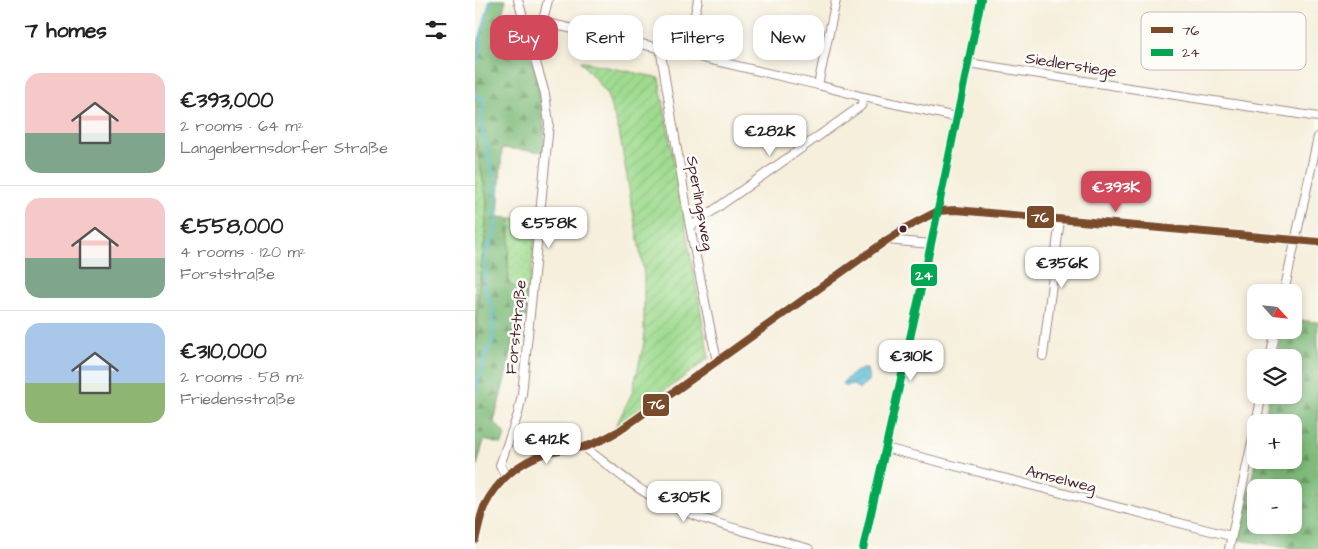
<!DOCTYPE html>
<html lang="en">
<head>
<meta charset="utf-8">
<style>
  :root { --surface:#fff; --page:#f2f2f2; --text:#222; --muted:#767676; --line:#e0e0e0; --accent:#d1495b }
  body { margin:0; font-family:"Architects Daughter",sans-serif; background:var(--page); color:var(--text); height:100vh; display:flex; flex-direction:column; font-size:19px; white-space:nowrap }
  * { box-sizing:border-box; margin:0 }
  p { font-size:16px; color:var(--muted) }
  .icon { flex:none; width:28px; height:28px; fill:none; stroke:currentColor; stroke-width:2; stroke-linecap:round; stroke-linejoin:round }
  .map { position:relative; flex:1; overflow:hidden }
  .side { display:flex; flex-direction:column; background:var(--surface); width:475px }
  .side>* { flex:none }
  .guide { position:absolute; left:15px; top:15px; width:475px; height:45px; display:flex; gap:10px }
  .needle { width:32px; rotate:117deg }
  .buttons { position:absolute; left:772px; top:284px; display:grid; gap:10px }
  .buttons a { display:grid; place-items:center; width:55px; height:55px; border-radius:10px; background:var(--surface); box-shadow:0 2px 8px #0003; font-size:25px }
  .price { position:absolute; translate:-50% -42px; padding:0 11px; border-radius:10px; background:#fff; color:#222; font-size:16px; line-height:32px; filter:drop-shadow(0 1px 2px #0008) }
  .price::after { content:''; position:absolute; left:50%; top:30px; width:15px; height:11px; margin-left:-8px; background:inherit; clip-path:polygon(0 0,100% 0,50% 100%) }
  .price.selected { background:var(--accent); color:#fff }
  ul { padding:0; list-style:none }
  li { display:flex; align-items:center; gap:15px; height:125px; padding:0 25px }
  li+li { border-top:1px solid var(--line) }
  li span { display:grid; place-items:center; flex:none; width:140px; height:100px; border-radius:15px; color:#555 }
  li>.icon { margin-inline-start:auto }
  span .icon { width:60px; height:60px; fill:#fffc; stroke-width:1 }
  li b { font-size:21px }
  h2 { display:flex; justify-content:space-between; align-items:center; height:60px; padding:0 25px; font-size:21px }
  .pill { padding:0 18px; border-radius:15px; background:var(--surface); box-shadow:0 2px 8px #0003; font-size:18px; line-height:45px }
  .pill.selected { background:var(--accent); color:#fff }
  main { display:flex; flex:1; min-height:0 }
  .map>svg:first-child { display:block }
</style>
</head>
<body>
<main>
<section class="side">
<h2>7 homes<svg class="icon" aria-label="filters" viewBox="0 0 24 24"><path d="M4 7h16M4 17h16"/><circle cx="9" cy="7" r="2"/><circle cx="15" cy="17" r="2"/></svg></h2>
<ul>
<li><span style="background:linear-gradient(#f6c9c9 60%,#7fa58c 0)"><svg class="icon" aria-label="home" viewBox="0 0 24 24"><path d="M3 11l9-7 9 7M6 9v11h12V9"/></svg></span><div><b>€393,000</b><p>2 rooms · 64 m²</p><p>Langenbernsdorfer Straße</p></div></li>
<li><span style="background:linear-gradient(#f6c9c9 60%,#7fa58c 0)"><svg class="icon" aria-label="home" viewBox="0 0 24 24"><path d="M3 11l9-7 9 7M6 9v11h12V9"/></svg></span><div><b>€558,000</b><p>4 rooms · 120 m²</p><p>Forststraße</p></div></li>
<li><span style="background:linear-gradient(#a9c7e8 60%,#8fb573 0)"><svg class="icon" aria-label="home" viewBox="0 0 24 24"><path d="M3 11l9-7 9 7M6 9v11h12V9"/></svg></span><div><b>€310,000</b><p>2 rooms · 58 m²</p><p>Friedensstraße</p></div></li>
</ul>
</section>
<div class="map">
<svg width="843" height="549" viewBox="0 0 843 549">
  <defs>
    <pattern id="grass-dots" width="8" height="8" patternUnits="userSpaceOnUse" patternTransform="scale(1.25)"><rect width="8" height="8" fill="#9fdb8f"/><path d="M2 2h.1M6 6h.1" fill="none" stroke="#8abc7c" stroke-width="1.8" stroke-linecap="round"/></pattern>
    <pattern id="forest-firs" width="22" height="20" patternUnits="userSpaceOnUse" patternTransform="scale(1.25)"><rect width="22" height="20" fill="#7fbb7a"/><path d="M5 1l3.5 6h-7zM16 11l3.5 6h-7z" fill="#6a9764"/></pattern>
    <pattern id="garden-furrows" width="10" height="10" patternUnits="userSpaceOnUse" patternTransform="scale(1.25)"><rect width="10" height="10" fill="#9fdb8f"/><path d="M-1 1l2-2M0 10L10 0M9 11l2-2" fill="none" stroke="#8abc7c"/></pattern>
    <pattern id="water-waves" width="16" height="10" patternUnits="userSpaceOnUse" patternTransform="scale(1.25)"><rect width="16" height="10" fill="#58bcd6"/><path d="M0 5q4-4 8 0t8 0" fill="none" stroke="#4b98ae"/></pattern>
  </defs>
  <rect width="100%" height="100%" fill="#fdfcf7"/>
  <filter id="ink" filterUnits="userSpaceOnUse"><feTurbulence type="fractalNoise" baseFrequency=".02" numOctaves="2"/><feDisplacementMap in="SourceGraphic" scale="10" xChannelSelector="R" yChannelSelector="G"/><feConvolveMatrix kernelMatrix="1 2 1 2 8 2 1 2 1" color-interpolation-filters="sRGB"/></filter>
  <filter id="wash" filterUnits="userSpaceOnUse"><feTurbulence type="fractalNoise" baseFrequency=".0096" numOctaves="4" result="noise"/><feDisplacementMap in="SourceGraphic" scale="20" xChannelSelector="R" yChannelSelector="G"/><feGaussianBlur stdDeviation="1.12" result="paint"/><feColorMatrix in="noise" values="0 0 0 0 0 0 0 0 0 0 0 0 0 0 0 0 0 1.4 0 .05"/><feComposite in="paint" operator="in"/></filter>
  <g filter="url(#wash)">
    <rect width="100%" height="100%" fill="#f5efdc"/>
    <path fill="url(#grass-dots)" stroke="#747d5d" d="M0,138l12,63 -2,37 -6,44 -4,71z
      M36,218l26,2 -8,75 -20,-10 -1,-25z"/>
    <path fill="url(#forest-firs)" stroke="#646d52" fill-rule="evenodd" d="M15,0h16l-10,33 27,3c15,39 23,73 21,116l-42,-4 -4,69 13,1 -3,42 1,24 20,11 -2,22 -11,2 -4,31 -18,72 11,12 -3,10h-2l-16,-4 -9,33v-120l4,-71 6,-44 2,-37 -12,-63v-84z
      M819,320l24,2v227h-23l-56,-9 17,-82v2h38v-38h-30l5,-27h25v-37l-17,-1 6,-27h11zM781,488h38v37h-38z"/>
    <path fill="url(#garden-furrows)" stroke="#747d5d" d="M105,61l79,17 50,280 -94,70 17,-35 12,-50v-69l-25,-143 -13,-39z"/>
    <path fill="url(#water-waves)" stroke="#516e80" d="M386,369h6l2,11 -9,9 -9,-5 -5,3 -4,-4 14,-12h4z"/>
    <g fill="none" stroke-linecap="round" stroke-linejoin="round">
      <path stroke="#58bcd6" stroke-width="2.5" d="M0,64l6,-11v-17l10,-36
        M0,94l8,4 -2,29 15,56v47l-11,24 1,36 7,20v32l-9,16 -9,37"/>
    </g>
  </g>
  <g filter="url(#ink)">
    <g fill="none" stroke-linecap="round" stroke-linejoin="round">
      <g stroke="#a08784" stroke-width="10">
        <path id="minor" d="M67,22l144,32 132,31 46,12 92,20
          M185,48l30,179 27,135
          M211,54l12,-54
          M58,55l4,-10 11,-45
          M493,63l350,54
          M343,85l18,-85
          M215,227l171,-121 3,-9
          M412,240l44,4
          M809,292l34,-155
          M568,356l17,-137
          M795,358l6,-28
          M109,447c26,19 52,43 82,57 44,20 96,31 143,45
          M410,448l346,88
          M31,477l-6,-12 18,-51 4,-20 27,-270 -4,-30 -27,-94
          M0,540c3,-10 5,-23 9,-33 13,-26 35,-45 62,-54 12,-4 26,-4 38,-6 12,-3 24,-10 35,-16l268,-191 20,-13 31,-16 18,-1 362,32
          M388,549l68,-305 50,-244
          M754,549l33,-154"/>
      </g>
      <use href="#minor" stroke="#fff" stroke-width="8"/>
      <g stroke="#fdfcf7" stroke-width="11">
        <path id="bus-1" d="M0,540c3,-10 5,-23 9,-33 13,-26 35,-45 62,-54 12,-4 26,-4 38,-6 12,-3 24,-10 35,-16l268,-191 20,-13 31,-16 18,-1 362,32"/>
      </g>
      <g stroke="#fdfcf7" stroke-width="11">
        <path id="bus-2" d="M388,549l68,-305 50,-244"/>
      </g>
      <use href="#bus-1" stroke="#7a4b2a" stroke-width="8"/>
      <use href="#bus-2" stroke="#00a651" stroke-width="8"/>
    </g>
  </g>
  <circle fill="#4a1f2b" stroke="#fdfcf7" stroke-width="2" cx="428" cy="229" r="4.5"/>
  <g text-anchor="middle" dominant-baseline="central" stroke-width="5" stroke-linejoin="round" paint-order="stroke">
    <g font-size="16" fill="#4a1f2b" stroke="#fdfcf7">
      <text transform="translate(596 65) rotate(9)">Siedlerstiege</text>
      <text transform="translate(225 203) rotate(80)">Sperlingsweg</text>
      <text transform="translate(41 327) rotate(-84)">Forststraße</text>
      <text transform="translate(586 479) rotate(14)">Amselweg</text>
    </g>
  </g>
  <rect x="666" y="12" width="165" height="58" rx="8" fill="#fdfcf7" stroke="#c7baba" stroke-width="1"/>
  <rect x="676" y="27" width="22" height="6" fill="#7a4b2a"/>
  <rect x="676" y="49" width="22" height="7" fill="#00a651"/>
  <g font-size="14" fill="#4a1f2b">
    <text x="707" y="35">76</text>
    <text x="707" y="57">24</text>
  </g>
  <g stroke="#fdfcf7" stroke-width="2">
    <rect x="551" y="205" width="29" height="24" rx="5" fill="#7a4b2a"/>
    <rect x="435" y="263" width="28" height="24" rx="5" fill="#00a651"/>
    <rect x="167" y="393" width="28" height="24" rx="5" fill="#7a4b2a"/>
  </g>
  <g font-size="14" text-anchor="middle" font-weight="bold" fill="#fff">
    <text x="565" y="222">76</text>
    <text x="449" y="280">24</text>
    <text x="181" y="409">76</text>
  </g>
</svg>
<div class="buttons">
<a><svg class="needle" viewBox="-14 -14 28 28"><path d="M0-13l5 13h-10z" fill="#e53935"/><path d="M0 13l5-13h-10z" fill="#767676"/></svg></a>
<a><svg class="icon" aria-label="layers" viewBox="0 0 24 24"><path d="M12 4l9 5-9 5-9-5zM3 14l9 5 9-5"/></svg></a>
<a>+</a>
<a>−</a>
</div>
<b class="price" style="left:295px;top:157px">€282K</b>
<b class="price selected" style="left:641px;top:213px">€393K</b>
<b class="price" style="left:74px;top:249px">€558K</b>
<b class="price" style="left:587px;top:289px">€356K</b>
<b class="price" style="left:436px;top:382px">€310K</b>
<b class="price" style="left:72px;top:465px">€412K</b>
<b class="price" style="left:209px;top:523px">€305K</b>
<div class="guide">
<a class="pill selected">Buy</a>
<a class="pill">Rent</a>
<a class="pill">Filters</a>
<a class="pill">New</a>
</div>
</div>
</main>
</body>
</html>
